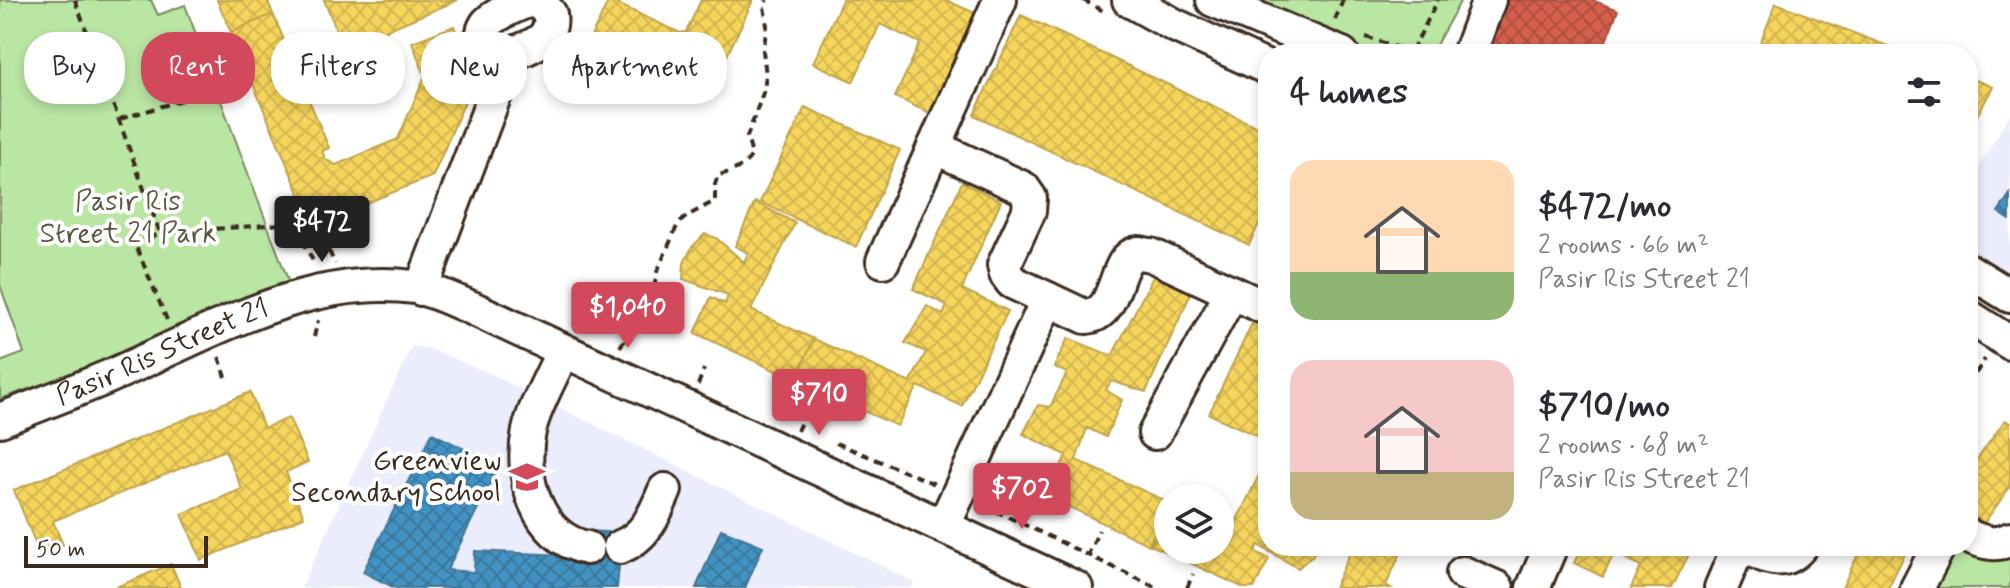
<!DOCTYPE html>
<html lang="en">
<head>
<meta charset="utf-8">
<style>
  :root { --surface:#fff; --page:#f7f7f7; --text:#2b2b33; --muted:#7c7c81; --accent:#d1495b }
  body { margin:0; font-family:Mynerve,sans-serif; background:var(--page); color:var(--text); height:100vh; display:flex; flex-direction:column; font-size:30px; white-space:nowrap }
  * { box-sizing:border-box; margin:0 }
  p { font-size:26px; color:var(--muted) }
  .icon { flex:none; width:44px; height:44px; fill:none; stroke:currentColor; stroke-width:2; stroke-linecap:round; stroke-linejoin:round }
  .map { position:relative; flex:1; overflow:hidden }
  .details { position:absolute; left:1258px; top:44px; width:720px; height:512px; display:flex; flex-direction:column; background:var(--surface); border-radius:32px; box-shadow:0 4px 12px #0003 }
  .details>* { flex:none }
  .banner { position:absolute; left:24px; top:32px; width:760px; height:72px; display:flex; gap:16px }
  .controls { position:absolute; left:1154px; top:484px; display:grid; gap:16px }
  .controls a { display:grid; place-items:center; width:80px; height:80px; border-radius:50%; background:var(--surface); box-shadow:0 4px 12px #0003; font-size:40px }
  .scale { position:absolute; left:24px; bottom:20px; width:184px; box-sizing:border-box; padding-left:8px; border:4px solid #3b2a1e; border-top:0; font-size:22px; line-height:28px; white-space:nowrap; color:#3b2a1e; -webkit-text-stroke:6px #fff; paint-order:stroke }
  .price { position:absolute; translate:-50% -68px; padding:0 18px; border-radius:8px; background:var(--accent); color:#fff; font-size:26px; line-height:52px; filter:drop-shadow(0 2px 4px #0008) }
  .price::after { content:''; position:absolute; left:50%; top:48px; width:24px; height:18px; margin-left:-12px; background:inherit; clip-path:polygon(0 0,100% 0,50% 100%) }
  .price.current { background:#222; color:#fff }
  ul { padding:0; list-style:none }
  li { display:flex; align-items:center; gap:24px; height:200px; padding:0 32px }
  li span { display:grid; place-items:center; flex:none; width:224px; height:160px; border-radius:24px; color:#555 }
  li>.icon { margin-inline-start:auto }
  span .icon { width:96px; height:96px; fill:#fffc; stroke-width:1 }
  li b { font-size:34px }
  h2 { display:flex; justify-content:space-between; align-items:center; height:96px; padding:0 32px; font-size:34px }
  .pill { padding:0 28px; border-radius:32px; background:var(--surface); box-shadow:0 4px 12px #0003; font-size:28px; line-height:72px }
  .pill.current { background:var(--accent); color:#fff }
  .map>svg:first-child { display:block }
</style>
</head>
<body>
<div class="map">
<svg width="2010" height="588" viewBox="0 0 2010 588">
  <defs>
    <pattern id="homes-cross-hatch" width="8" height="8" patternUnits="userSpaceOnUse" patternTransform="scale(2)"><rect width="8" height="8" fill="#f6d55c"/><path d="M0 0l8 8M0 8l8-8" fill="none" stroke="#d4b750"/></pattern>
    <pattern id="shops-cross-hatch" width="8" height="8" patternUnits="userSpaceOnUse" patternTransform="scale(2)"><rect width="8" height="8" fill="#d6604d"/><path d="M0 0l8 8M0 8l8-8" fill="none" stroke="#af4f3f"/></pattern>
    <pattern id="schools-cross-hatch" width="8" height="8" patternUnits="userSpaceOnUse" patternTransform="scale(2)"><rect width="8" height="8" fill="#4393c3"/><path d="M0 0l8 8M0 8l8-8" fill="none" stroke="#39789e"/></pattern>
  </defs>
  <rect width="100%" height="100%" fill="#fff"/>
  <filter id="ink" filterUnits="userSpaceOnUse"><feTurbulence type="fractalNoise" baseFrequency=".0125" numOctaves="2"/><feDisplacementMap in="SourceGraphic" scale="16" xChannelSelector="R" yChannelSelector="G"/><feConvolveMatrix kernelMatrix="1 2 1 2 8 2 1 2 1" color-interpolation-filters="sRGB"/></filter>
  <g filter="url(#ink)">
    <path fill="#ebedfc" d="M2010,114v168l-42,-30v-67z
      M412,346l18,3 59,24 425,209 -3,6h-610z"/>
    <path fill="#bae6a4" stroke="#7a8861" stroke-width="2" d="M0,0h151l7,15 27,-10 109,291 -294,103v-37l24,-9 -24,-68z
      M1238,0h223l-30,54h-60z
      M1949,546c30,15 29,15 61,4v38h-92z"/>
    <path fill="url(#homes-cross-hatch)" stroke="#bea249" stroke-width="2" d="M217,0h50l6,14 -42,18z
      M324,0h134l-114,48z
      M609,0l71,33 6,-1 15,-32h52l-35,75 -43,12 -87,-44z
      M842,0h104l40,18 -46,100 -45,-21 25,-54 -40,-19 -27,58 -40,-19z
      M1776,3l132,51h-152z
      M273,14l56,134 -7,3 4,9 10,5 62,-26 27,-63 -13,-34 42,-16 20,54 -41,96 -93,38 -40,-19 -69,-163z
      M1021,15l247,117v73l-19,40 -275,-130z
      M1968,77l25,10 -25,45z
      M805,107l95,43 -44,97 -96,-45z
      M962,182l39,19 -39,88 46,22 -46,95 -44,-20 -21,40 -102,-46 19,-41 96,44 16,-31 -21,-9 22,-37 16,9 4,-10 -34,-16z
      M755,202l40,21 -44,87 63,29 -19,41 -100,-47 16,-36 14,7 3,-9 -45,-16 1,-16 8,-16 13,-13 11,4 28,24 4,-9 -13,-7z
      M1155,273l37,18 -46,101 -35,-11 -5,9 16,10 -16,37 -19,-9 -11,32 92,42 -19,43 -101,-48 18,-42 -43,-21 15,-29 12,2 17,-34 -13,-6 14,-29 44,18z
      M1255,317l13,6v118l-59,-27z
      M250,392l14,36 25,-10 19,44 -22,10 18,45 -103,43 -19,-46 60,-25 -17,-39 -172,71 10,24 -23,10 -26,-65z
      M2005,420l5,3v64l-26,36 -16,-11v-40z
      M1268,457v89h48l-3,9 -15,13 -40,-23 -3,6 14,8 -15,29h-10l-93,-43 17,-33v38h52v-22l11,4z
      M1353,546h51l-18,39 5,3h-57z
      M1582,546h111l-21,42h-41l10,-22 -27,-13 -11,24 -29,-14z
      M1862,546h47l-21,42h-46z
      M171,564l10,24h-67z"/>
    <path fill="url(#shops-cross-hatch)" stroke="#a8503f" stroke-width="2" d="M1494,0h98l26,10 -17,44h-95l-29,-11z"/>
    <path fill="url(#schools-cross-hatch)" stroke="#417492" stroke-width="2" d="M2010,194v26l-12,-8z
      M432,433l67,33 -52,104 27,2 1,-21 111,5 3,-25 33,2 -5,55h-222l-32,-16z
      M721,529l42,17 -18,42h-49z"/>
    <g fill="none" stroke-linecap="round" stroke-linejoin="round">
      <g stroke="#3b2a1e" stroke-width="38">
        <g id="minor">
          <path d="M1129,0l45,25 94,43"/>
          <path d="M1213,0l129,54"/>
          <path d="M1469,54l20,-54"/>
          <path d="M934,147l89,41 7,10 -1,13 -25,54 2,9 6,8 74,35c34,-2 26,-60 52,-64 4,0 9,2 13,2l117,54"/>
          <path d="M883,261l117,-261"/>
          <path d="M1968,270l42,26"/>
          <path d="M421,289l89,-234c21,-9 44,-14 40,-41 -5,-6 -11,-14 -20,-13 -9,1 -40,16 -44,24 -11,18 6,33 24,30"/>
          <path d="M1968,316l42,27"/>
          <path d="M563,350c-10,25 -29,56 -34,81 -10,46 8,107 58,117"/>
          <path id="s1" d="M0,420c36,-14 72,-28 108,-43 96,-41 197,-104 306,-90 20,3 40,14 58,21l604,280"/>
          <path d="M1155,433l77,-141"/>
          <path d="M944,525l104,-226"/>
          <path d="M1968,536c14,6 28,11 42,3"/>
          <path d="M1744,546c21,10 39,22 57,0"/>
          <path d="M620,547c26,-10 35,-33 45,-57"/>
          <path d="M1463,573l34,15"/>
          <path d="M1533,588l18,-42"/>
          <path d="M1721,588l18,-42"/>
          <path d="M1917,588l22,-42"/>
        </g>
      </g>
      <path stroke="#3b2a1e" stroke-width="4" stroke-dasharray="8 6" stroke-linecap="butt" d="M75,0l85,233 -25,11 32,76
        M1083,0l22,12
        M1335,20l8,-20
        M1366,37l51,17
        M1412,51l26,-51
        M120,119l108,-33
        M160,233l134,-10 21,42
        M329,251l6,13
        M314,337l4,-17
        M620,347l33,-53 4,-22 21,-48 9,-8 28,-15v-17l3,-9c14,-3 26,-8 34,-20l-5,-18 17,-47 2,-15 -3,-24 4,-25 -3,-20 3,-6
        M219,357l7,20
        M698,385l6,-16
        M1968,385l17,-26
        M797,431l9,-20
        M836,443l99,41
        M983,505l174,83
        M1087,557l12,-27
        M1187,588l6,-14"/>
      <use href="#minor" stroke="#fff" stroke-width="32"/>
    </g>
  </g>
  <defs>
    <g id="school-bare" transform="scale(2.76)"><path d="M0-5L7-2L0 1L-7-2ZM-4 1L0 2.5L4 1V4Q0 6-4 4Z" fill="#d1495b" stroke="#fff" stroke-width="2.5" paint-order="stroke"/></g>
  </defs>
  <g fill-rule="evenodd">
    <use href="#school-bare" x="527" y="477"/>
  </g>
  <g text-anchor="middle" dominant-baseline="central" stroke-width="8" stroke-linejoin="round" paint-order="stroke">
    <g font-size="28" fill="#5b5940" stroke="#fff">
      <text x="128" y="202">Pasir Ris<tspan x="128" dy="32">Street 21 Park</tspan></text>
    </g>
    <g font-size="28" fill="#3b2a1e" stroke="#fff">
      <text stroke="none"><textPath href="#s1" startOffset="176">Pasir Ris Street 21</textPath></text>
    </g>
    <g font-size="28" fill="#3b2a1e" stroke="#fff" text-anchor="end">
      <text x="501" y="461">Greenview<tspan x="501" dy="32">Secondary School</tspan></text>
    </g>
  </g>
</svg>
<div class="controls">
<a><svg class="icon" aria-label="layers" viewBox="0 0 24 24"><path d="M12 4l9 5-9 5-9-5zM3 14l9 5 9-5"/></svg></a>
</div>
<div class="scale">50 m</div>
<b class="price current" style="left:322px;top:264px">$472</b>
<b class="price" style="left:628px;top:350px">$1,040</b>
<b class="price" style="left:819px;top:437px">$710</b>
<b class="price" style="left:1022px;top:531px">$702</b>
<div class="banner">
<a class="pill">Buy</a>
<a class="pill current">Rent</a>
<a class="pill">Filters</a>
<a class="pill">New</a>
<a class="pill">Apartment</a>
</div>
<section class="details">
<h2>4 homes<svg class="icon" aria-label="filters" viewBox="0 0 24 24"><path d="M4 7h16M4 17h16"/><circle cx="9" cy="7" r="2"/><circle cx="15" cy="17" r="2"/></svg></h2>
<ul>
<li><span style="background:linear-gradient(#ffd9b3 70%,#8fb573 0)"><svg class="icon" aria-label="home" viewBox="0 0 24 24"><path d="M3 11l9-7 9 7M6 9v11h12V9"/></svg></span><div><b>$472/mo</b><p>2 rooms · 66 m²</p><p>Pasir Ris Street 21</p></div></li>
<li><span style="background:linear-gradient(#f6c9c9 70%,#c2b280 0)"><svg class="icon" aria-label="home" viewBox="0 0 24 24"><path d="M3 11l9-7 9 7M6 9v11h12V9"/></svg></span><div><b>$710/mo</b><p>2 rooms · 68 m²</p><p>Pasir Ris Street 21</p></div></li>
</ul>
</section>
</div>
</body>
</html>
